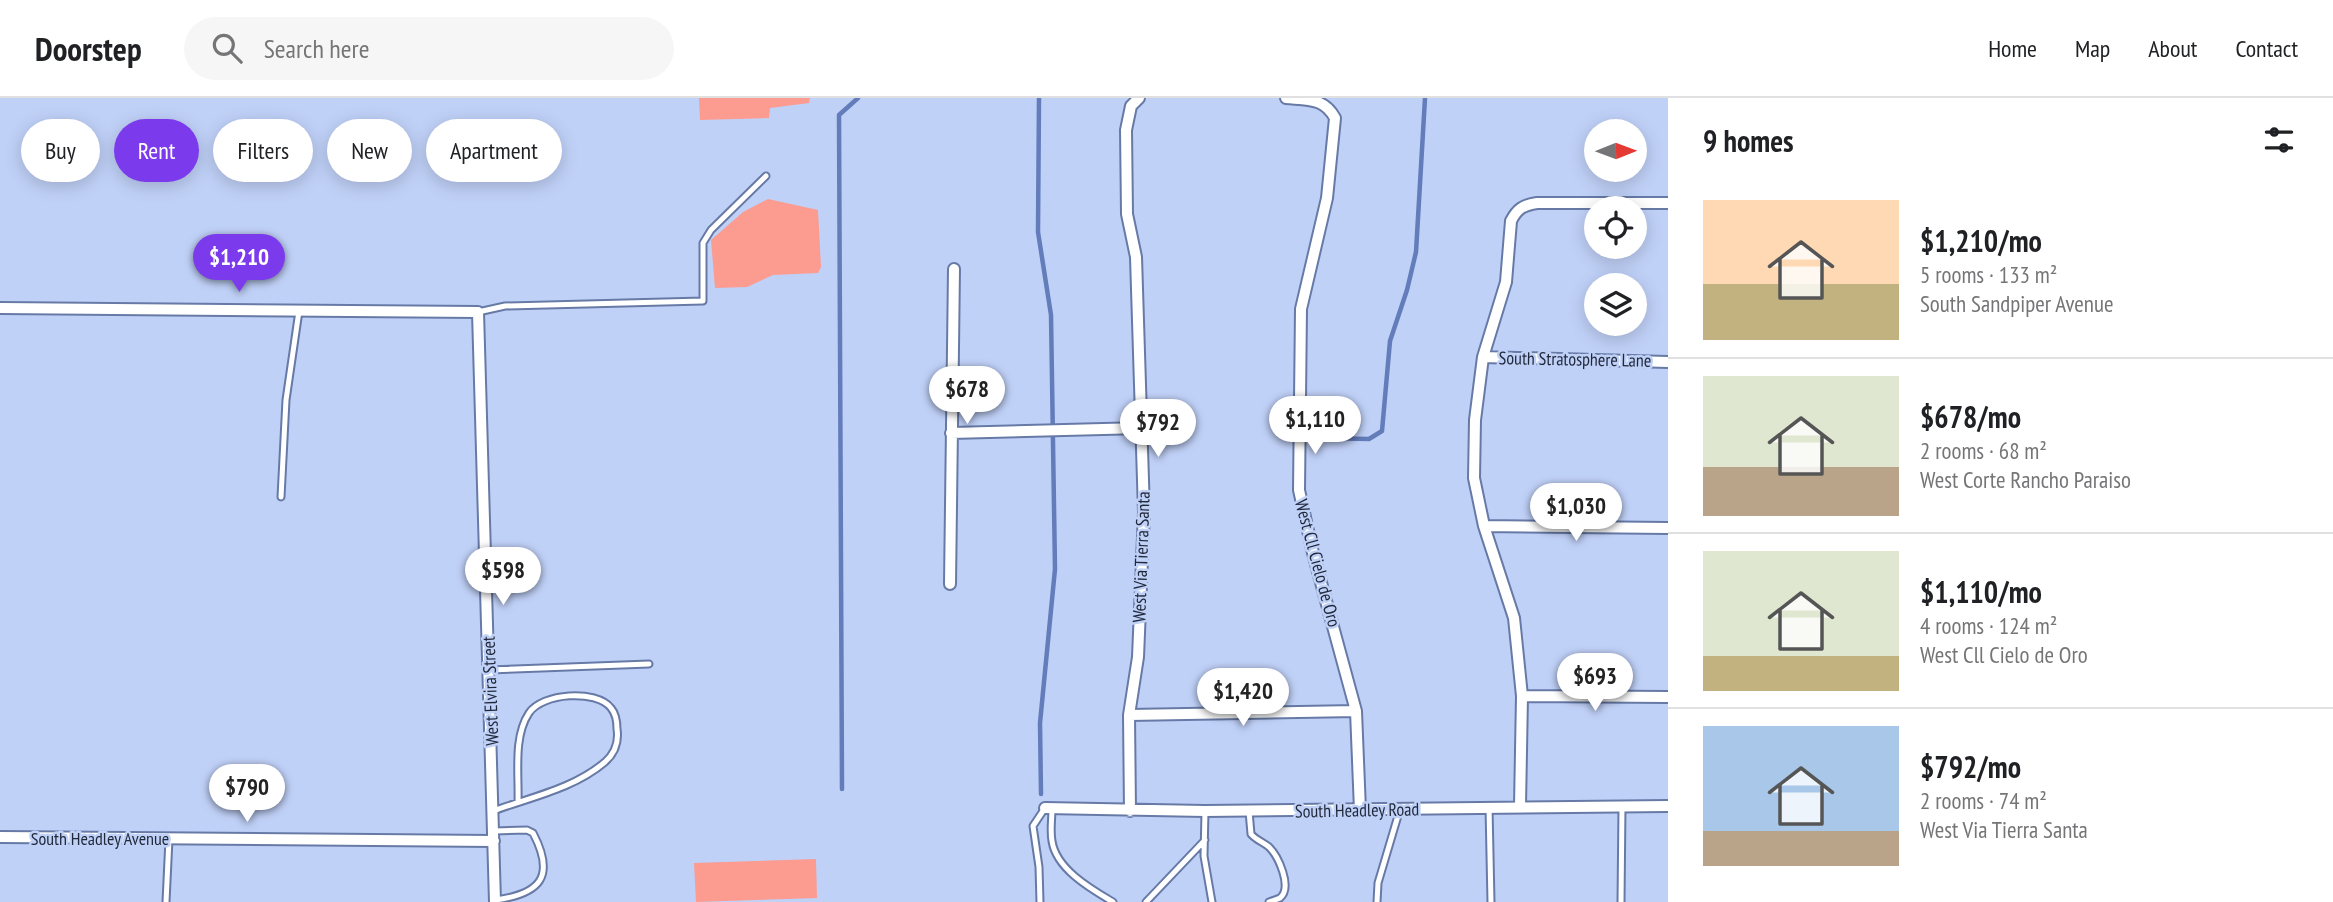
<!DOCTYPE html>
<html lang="en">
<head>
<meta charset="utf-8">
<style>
  :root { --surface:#fff; --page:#f6f6f6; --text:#202124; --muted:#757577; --line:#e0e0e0; --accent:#7c3aed }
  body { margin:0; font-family:"PT Sans Narrow",sans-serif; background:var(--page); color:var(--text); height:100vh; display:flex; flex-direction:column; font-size:26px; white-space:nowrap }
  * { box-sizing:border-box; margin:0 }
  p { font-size:23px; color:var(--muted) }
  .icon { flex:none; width:38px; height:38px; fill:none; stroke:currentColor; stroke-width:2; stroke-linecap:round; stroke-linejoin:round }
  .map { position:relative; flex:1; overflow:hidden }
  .side { display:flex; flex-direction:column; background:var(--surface); width:665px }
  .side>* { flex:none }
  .banner { position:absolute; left:21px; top:21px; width:665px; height:63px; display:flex; gap:14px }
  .needle { width:46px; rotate:89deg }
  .fabs { position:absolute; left:1584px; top:21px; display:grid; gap:14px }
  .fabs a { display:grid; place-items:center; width:63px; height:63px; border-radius:50%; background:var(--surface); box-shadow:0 4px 18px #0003; font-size:35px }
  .price { position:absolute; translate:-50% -60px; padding:0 16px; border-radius:24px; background:#fff; color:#222; font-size:23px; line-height:46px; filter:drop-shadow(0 2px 4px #0008) }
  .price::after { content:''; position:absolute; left:50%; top:42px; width:21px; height:16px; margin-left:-10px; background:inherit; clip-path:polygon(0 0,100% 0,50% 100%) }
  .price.selected { background:var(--accent); color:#fff }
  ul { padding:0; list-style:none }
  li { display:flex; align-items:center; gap:21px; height:175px; padding:0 35px }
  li+li { border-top:2px solid var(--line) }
  li span { display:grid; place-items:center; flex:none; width:196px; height:140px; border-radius:0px; color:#555 }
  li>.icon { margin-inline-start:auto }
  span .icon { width:84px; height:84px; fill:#fffc; stroke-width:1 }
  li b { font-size:30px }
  h2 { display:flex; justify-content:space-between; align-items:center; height:84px; padding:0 35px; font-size:30px }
  .tag { padding:0 24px; border-radius:32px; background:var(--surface); box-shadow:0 4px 18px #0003; font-size:24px; line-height:63px }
  .tag.selected { background:var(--accent); color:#fff }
  header { display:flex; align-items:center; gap:42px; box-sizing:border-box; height:98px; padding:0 35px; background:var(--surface); border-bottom:2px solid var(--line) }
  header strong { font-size:33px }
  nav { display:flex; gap:38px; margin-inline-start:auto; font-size:24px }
  .search { width:490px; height:63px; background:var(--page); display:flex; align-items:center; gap:18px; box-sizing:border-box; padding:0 24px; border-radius:38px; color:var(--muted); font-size:26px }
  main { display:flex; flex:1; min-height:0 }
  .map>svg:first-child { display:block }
</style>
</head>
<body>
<header>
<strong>Doorstep</strong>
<div class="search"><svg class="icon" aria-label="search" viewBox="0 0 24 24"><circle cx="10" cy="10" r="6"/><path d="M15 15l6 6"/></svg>Search here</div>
<nav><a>Home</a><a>Map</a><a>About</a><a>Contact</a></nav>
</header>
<main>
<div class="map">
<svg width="1668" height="804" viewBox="0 0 1668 804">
  <rect width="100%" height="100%" fill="#c0d1f8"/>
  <path fill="#fc9b90" d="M699,0h111l-1,5 -39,5 -1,10 -69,2z
    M768,101l50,11 3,57 -3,6 -45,2 -26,12 -32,1 -4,-48 32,-28z
    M816,761l1,39 -121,4 -2,-39z"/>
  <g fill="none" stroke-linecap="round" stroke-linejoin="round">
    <path stroke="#637cba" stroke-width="4.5" d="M1039,0l-1,134 13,83 4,254 -15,154 1,71
      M1322,340l47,1 13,-8 8,-90 17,-51 9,-38 9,-154
      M842,691l-3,-674 19,-17"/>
    <g stroke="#677aa6" stroke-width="9">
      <path id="service" d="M478,214l27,-6 198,-5v-58l8,-13 55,-54
        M281,399l5,-97 13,-89
        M489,572l160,-6
        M1489,709l2,95
        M1052,710c0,11 -2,23 0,33 4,28 39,48 61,61
        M493,713c38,-14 80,-22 112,-49 10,-9 14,-20 12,-33 0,-7 -1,-15 -6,-21 -15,-19 -69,-15 -82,5 -16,24 -10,61 -11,89
        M1205,713l-1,45 8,46
        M1249,713l2,23c5,6 12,8 18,13 9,9 24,40 11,51 -2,1 -9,3 -11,4
        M494,733l33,-1 6,3c23,44 7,61 -38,67
        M166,804l3,-63
        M1040,804l-1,-35 -6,-41 12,-18
        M1146,804l59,-62
        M1377,804l1,-19 22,-74
        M1621,804l1,-96"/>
    </g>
    <g stroke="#677aa6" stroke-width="14">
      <path id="minor" d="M1286,0c23,2 38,0 49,20l-8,80 -26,111 -2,181 14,63 43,158 4,99
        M0,210l478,4 17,590
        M1483,259l185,5
        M951,335l191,-5
        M1484,428l184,2
        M950,486l4,-315
        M1522,598l146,1
        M1129,617l227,-4
        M1520,708l2,-110 -8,-78 -30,-92 -10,-48 1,-58 8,-63 23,-75 5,-61c6,-12 12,-16 26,-18h131
        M1045,710l160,3 463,-5
        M1130,713l-1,-96 9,-58 6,-145 -8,-255 -9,-43 -1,-84 5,-24 8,-8
        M0,739l494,4"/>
    </g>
    <use href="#service" stroke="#fff" stroke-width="5"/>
    <use href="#minor" stroke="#fff" stroke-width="10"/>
  </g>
  <g text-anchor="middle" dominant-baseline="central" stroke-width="5" stroke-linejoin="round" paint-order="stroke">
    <g font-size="18" fill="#1f2739" stroke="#c0d1f8">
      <text transform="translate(1575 261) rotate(1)">South Stratosphere Lane</text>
      <text transform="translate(1141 459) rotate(-88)">West Via Tierra Santa</text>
      <text transform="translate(1318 465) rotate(75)">West Cll Cielo de Oro</text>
      <text transform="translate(490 593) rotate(-92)">West Elvira Street</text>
      <text transform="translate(1357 712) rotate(-1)">South Headley Road</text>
      <text x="100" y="740">South Headley Avenue</text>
    </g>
  </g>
</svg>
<div class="fabs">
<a><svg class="needle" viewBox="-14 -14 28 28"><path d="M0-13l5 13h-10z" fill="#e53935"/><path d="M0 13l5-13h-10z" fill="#757577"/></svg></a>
<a><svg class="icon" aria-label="locate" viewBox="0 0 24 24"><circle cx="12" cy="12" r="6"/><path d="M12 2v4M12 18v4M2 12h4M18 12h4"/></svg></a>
<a><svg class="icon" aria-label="layers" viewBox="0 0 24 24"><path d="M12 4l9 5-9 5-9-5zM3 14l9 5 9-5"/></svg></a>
</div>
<b class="price selected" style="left:239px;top:196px">$1,210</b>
<b class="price" style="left:967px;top:328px">$678</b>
<b class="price" style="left:1315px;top:358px">$1,110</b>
<b class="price" style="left:1158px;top:361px">$792</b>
<b class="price" style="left:1576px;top:445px">$1,030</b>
<b class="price" style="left:503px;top:509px">$598</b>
<b class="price" style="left:1595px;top:615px">$693</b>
<b class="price" style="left:1243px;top:630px">$1,420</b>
<b class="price" style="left:247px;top:726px">$790</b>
<div class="banner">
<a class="tag">Buy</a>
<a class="tag selected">Rent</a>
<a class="tag">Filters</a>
<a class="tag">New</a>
<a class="tag">Apartment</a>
</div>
</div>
<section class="side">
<h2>9 homes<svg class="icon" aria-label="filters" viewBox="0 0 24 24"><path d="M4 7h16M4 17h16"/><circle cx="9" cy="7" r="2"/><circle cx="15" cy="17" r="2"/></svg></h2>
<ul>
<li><span style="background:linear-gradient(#ffd9b3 60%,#c2b280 0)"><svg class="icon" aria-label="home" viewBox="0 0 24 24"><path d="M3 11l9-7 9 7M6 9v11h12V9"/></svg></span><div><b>$1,210/mo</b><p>5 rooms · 133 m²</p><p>South Sandpiper Avenue</p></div></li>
<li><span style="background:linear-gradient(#dfe7d0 65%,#b9a48a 0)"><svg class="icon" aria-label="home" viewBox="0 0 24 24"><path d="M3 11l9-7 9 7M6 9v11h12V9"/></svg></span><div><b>$678/mo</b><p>2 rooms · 68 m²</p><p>West Corte Rancho Paraiso</p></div></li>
<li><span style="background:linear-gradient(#dfe7d0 75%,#c2b280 0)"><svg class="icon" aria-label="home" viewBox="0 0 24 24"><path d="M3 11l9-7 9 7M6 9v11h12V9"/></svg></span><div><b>$1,110/mo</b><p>4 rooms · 124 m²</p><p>West Cll Cielo de Oro</p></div></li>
<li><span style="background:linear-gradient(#a9c7e8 75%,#b9a48a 0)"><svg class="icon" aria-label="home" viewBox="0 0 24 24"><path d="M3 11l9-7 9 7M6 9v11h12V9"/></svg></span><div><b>$792/mo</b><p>2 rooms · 74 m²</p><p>West Via Tierra Santa</p></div></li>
</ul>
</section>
</main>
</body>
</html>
